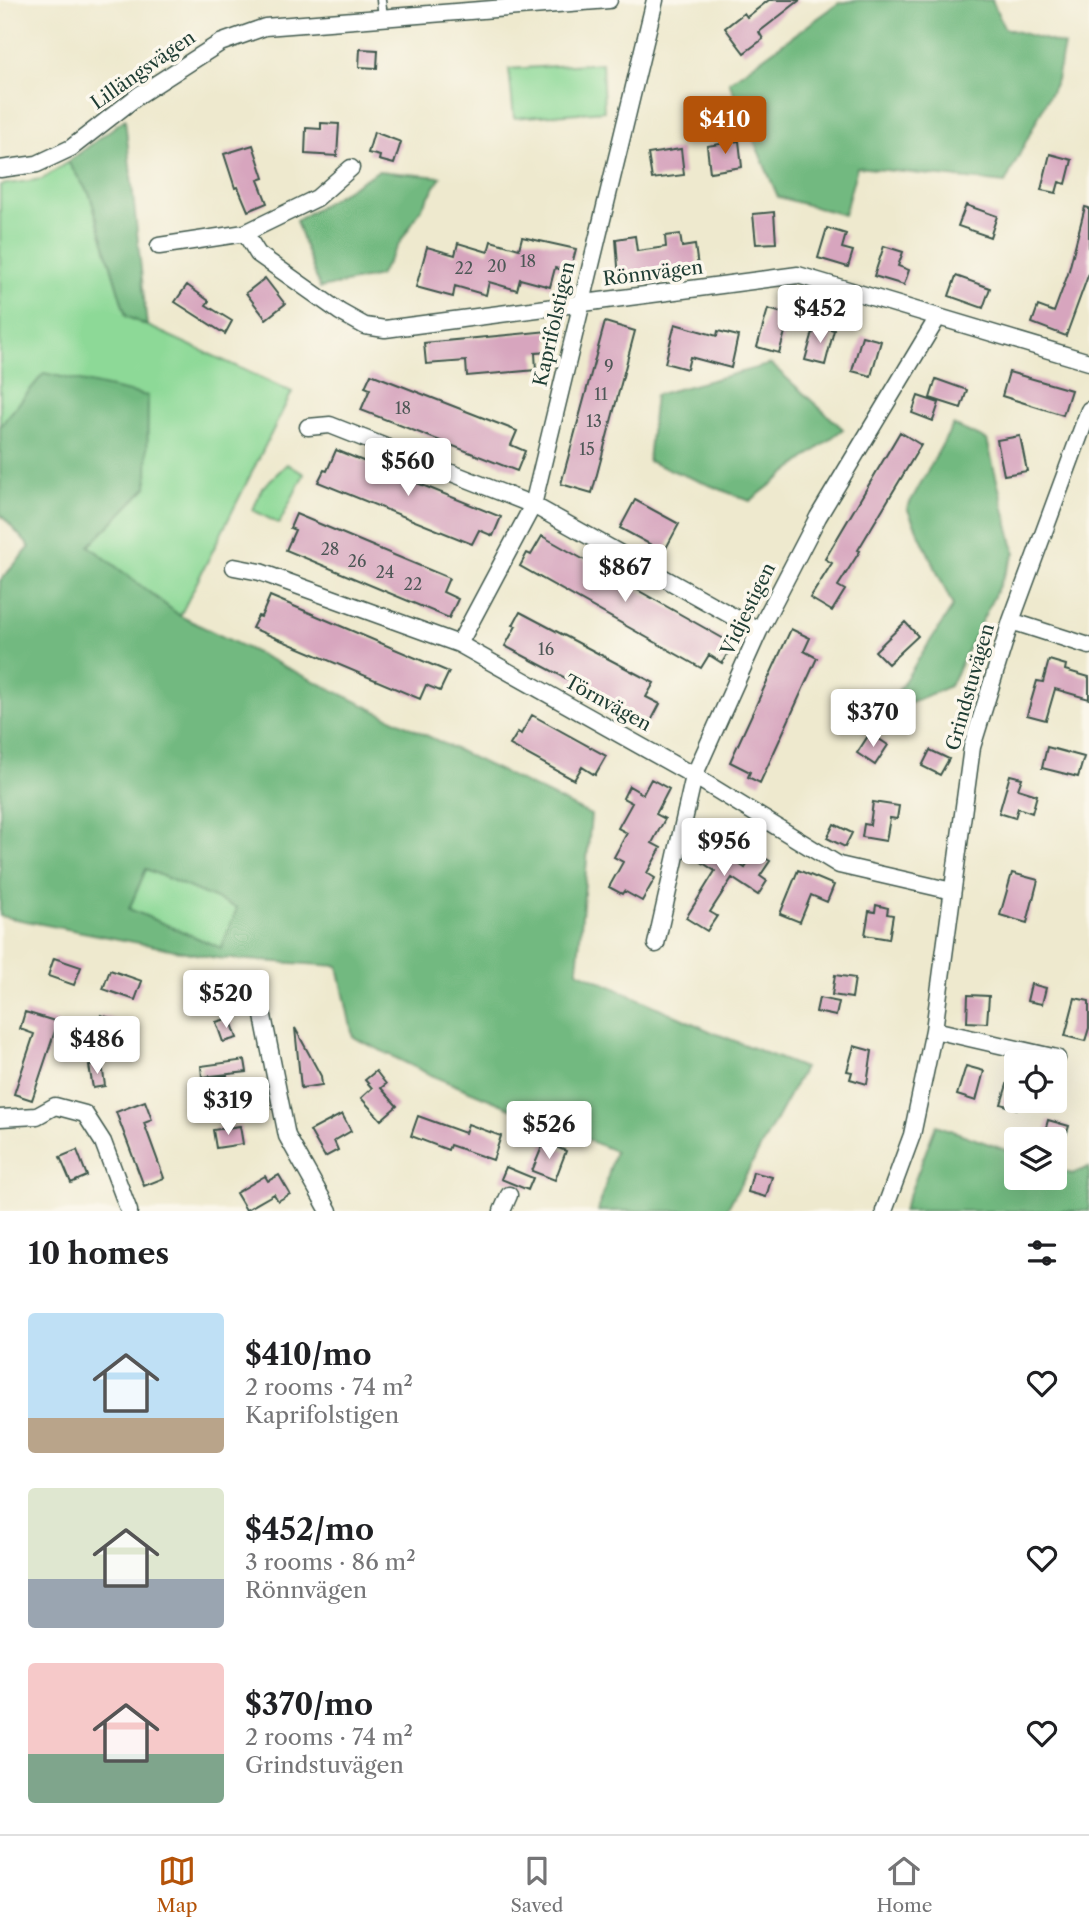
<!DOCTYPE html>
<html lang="en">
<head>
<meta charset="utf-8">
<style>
  :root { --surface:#fff; --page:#f2f2f2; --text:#202124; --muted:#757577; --line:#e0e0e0; --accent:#b45309 }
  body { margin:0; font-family:"Libre Caslon Text",serif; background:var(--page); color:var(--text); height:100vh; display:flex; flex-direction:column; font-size:26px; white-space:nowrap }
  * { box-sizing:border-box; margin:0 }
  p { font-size:23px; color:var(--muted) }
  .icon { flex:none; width:38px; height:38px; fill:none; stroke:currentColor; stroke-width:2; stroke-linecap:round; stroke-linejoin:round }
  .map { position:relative; height:1211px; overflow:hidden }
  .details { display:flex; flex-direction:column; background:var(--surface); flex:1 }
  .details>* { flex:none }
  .tools { position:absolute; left:1004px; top:1050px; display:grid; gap:14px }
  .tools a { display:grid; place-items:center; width:63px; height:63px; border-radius:7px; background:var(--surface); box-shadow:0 7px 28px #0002; font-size:35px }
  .price { position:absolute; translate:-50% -60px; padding:0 16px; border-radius:7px; background:#fff; color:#222; font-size:23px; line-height:46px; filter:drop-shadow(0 2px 4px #0008) }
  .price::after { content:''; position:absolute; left:50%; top:42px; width:21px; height:16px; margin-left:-10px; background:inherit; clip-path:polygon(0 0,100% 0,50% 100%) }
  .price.selected { background:var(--accent); color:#fff }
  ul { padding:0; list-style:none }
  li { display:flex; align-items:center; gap:21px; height:175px; padding:0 28px }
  li span { display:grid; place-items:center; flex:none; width:196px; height:140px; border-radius:7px; color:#555 }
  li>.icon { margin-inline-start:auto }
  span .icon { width:84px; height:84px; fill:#fffc; stroke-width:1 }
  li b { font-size:30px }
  h2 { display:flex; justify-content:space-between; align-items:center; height:84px; padding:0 28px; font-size:30px }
  .dock { display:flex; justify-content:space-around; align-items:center; height:98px; border-top:2px solid var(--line); background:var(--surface); font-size:19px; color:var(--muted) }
  .dock a { display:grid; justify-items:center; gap:4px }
  .dock .selected { color:var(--accent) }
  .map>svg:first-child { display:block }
</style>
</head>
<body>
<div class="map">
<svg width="1089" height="1211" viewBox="0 0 1089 1211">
  <rect width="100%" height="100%" fill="#fbf7ec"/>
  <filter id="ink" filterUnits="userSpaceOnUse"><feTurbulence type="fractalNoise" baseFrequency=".0143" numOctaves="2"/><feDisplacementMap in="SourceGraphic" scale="14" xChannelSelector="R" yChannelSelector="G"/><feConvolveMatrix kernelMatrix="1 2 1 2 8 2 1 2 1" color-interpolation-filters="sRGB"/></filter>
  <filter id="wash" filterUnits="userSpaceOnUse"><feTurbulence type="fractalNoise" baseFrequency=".00686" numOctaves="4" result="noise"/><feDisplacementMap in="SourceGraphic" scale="28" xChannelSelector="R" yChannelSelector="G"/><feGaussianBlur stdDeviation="1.57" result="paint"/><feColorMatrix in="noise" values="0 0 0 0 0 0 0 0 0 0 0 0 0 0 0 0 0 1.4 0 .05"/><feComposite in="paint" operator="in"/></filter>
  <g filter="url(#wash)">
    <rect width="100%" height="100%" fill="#eee9ce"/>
    <path fill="#8dd997" stroke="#568b66" stroke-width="2" d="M602,63l2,48 -90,7 -5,-49z
      M68,162l22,33 36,121 166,76 -112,224 -91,-70 58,-59 -147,-61v-241l42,-6z
      M287,464l17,10 -25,50 -26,-14 9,-22z
      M146,869l92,39 -17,40 -92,-39z"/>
    <path fill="#72b980" stroke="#487b5a" stroke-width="2" fill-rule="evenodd" d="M859,0h133l12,28 60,17 -7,35 -52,103 -148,-16 -13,48 -66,-18 -49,-115 110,-79z
      M125,119l22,207 -21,-10 -36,-121 -22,-33z
      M378,171l63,6 -62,99 -59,12 -24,-67z
      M771,364l72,65 -93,72 -102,-40 7,-66z
      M44,373l104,23 -1,91 -58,59 91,70 411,199 -14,156 135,61 92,36 -78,143h-128l17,-60 -182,-75 -80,-39 -15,-71 -122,-8 -216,-42v-335l30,-34 -30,-33v-88zM146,869l91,39 -16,40 -92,-39z
      M953,425l34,15 28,113 -65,133 -67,28 70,-108 -46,-98z
      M936,1125l81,29v24h38v-10l17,6 17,-7v44h-186z"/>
    <g id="blocks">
      <path fill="#d7a5be" d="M769,0h31l-41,32 4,7 -19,14 -19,-25 19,-15 3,4z
        M360,49l18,1 -1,18 -18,-1z
        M321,123l18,1 -2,32 -32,-2 1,-26 15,1z
        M374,132l27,10 -7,22 -15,-4 1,-4 -12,-3z
        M739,141l3,26 -32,5 -3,-26z
        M253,145l11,33 -6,2 9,23 -19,8 -10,-24 -3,1 -11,-34z
        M681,149l3,26 -32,4 -4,-25z
        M1050,154l22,6 -6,24 -7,-2 -3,11 -15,-3z
        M966,205l31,11 -7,21 -32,-11z
        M1085,207l4,1v65l-23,63 -34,-13 6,-17 16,6 14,-38z
        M774,212l2,31 -20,1 -3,-30z
        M827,228l19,6 -4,14 11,3 -5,16 -30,-9z
        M680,234l2,13 13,-2 3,22 -79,13 -3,-41 19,-3 2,15 29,-4 -1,-11z
        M522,237l54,12 -6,23 -15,-4 -5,19 -30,-8 -3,11 -28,-8 -3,13 -31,-9 -2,11 -37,-10 11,-40 28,8 3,-12 30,9 3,-11 28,8z
        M884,246l19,6 -5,14 11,4 -5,15 -30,-9z
        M956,276l34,12 -7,20 -34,-12z
        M265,278l20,26 -19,15 -20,-26z
        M187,285l22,16 -3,4 26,16 -7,13 -50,-32z
        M768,309l22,6 -11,38 -22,-6z
        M605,322l30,9 -43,162 -31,-9z
        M675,324l42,12 1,-5 20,5 -7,32 -41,-11 -3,12 -22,-6z
        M815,325l19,5 -9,35 -20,-5z
        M548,331l2,21 -15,1 1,17 -69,6 -1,-15 -40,3 -2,-21z
        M862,336l19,5 -10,35 -19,-5z
        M1009,372l62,18 -8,25 -61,-19z
        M371,374l146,57 -6,14 14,6 -8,20 -156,-61 9,-21 -5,-2z
        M936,379l31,11 -6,18 -31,-10z
        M918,396l21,7 -6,18 -21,-8z
        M900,432l21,13 -63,105 2,1 -22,35 7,4 -13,21 -22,-13 22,-35 -7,-4z
        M1020,436l7,35 -23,4 -7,-35z
        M336,450l165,67 -8,19 -14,-6 -7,14 -154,-62 6,-12 3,1z
        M635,500l44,24 -15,28 -44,-24z
        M296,514l153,64 -6,14 15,7 -9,19 -163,-68 9,-20 -5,-2z
        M542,536l191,108 -11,19 -13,-8 -8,13 -181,-102 7,-13 4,2z
        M270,596l179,76 -9,19 -14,-6 -6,14 -168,-71 6,-12 3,1z
        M520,612l134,71 -8,14 14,7 -10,19 -145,-77 11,-20 -3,-1z
        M905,622l13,14 -30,28 -13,-13z
        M791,629l19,9 -6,13 13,7 -57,125 -12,-6 2,-5 -20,-10z
        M1049,660l17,5 -1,5 24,7v22l-34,-10 -9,31 -19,-5 10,-34 6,1z
        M532,715l74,41 -11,19 -13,-8 -8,13 -64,-35 8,-13 3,2z
        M870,733l18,12 -13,20 -18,-12z
        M1047,747l37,10 -6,20 -36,-9z
        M930,750l19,9 -9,16 -18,-9z
        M1010,775l12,3 -4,11 19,6 -5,18 -14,-5 -3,10 -16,-5z
        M651,779l18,10 -13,25 9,5 -13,24 9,5 -14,25 8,5 -13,23 -18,-10 -2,3 -13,-7 14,-25 -9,-5 13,-24 -9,-5 14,-25 -9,-5 6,-12 14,8z
        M873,802l26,4 -2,13 -7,-1 -4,23 -24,-4 2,-13 6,1z
        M834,824l18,9 -7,14 -18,-9z
        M716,829l15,9 -9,15 23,15 10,-16 15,9 -10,15 7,5 -9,14 -26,-17 -22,34 7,4 -10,15 -21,-13 29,-47 -18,-12z
        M798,870l36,15 -7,17 -16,-7 -11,27 -20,-8z
        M1012,873l26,7 -11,43 -27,-8z
        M876,905l12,3 -1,6 6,1 -4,24 -24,-4 4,-24 6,1z
        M54,958l27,9 -7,18 -26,-9z
        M110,970l32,11 -7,19 -32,-11z
        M835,975l20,3 -3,20 -20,-3z
        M1031,984l15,4 -4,16 -15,-3z
        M968,995l21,1 -2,27 -20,-1z
        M819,998l20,4 -3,14 -20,-4z
        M1075,998l14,3v27l-4,13 -20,-5z
        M25,1012l33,10 -26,78 -18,-6 20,-60 -14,-5z
        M101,1015l29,10 -6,18 -30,-10z
        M230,1018l7,20 -14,4 -7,-20z
        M295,1028l26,48 1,9 -21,3z
        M854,1046l18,5 -5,33 -17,-5 2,-7 -5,-1z
        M245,1060l2,12 -45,5 -1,-11z
        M1014,1062h3v47l-16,-5z
        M102,1064l3,22 -12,2 -4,-22z
        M966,1066l18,5 -8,30 -19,-6z
        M376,1071l10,13 -5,4 16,18 -16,14 -20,-22 11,-10 -7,-8z
        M227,1076l3,20 -32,4 -2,-20z
        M145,1101l7,19 -8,3 20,55 -20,8 -28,-74z
        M342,1114l9,17 -17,10 4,9 -13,7 -15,-26z
        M418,1116l47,17 3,-9 33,12 -8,24 -43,-15 -2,5 -37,-14z
        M1048,1120l21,6 -4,13h-22z
        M240,1126l3,18 -27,4 -3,-18z
        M544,1142l22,9 -11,29 -23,-9z
        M77,1150l10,26 -16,7 -11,-26z
        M506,1167l27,11 -5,12 -27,-11z
        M753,1172l19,5 -6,20 -18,-5z
        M279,1175l11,19 -12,7 -4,-7 -28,16 -10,-17 29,-17 3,5z"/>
    </g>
  </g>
  <g filter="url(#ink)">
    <use href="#blocks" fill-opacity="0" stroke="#3e574b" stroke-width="2"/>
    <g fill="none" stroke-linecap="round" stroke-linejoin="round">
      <g stroke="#3e574b" stroke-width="11">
        <path id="lane" d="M381,0l2,17"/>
      </g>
      <g stroke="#3e574b" stroke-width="19">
        <path id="street" d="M0,169l37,-5 34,-16 68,-53 81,-52 45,-16 344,-27
          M245,233l72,-35 34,-30
          M159,246l86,-13 13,21 82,58 25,14 20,3 413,-54 291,87
          M308,427l22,-2 203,80 226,126
          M234,567l26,5 199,72 235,132 145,89 113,26
          M1011,621l78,25
          M459,644l74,-139 122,-505
          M656,944l38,-168 65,-145 59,-114 120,-200
          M263,1016l24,120 42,75
          M934,1030l123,28
          M0,1118l37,-2 18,-10 30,8 18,28 26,69
          M502,1211l7,-16
          M884,1211l28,-76 22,-105 38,-283 39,-126 78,-211"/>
      </g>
      <use href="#lane" stroke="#fff" stroke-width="8"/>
      <use href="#street" stroke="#fff" stroke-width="16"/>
    </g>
  </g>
  <g text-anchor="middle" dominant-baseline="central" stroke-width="7" stroke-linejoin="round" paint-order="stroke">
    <g font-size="16" fill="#4d5756">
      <text x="528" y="261">18</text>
      <text x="497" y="266">20</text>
      <text x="464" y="268">22</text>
      <text x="609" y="366">9</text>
      <text x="601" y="394">11</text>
      <text x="403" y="408">18</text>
      <text x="594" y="421">13</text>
      <text x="587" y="449">15</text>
      <text x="330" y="549">28</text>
      <text x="357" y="561">26</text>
      <text x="385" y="572">24</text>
      <text x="413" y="584">22</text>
      <text x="546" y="649">16</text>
    </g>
    <g font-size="19" fill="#1f3d34" stroke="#fbf7ec">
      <text transform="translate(143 70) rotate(-35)">Lillängsvägen</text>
      <text transform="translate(653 273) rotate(-7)">Rönnvägen</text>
      <text transform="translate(554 324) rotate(-77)">Kaprifolstigen</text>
      <text transform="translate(748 609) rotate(-64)">Vidjestigen</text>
      <text transform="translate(970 687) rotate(-74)">Grindstuvägen</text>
      <text transform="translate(608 703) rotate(29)">Törnvägen</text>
    </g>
  </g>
</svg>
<div class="tools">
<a><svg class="icon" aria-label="locate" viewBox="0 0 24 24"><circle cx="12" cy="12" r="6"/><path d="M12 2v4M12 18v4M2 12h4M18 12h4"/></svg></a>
<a><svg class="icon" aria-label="layers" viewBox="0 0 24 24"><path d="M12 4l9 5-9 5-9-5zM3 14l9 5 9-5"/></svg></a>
</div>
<b class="price selected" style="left:725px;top:156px">$410</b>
<b class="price" style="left:820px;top:345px">$452</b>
<b class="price" style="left:408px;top:498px">$560</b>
<b class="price" style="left:625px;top:604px">$867</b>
<b class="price" style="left:873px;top:749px">$370</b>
<b class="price" style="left:724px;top:878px">$956</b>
<b class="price" style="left:226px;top:1030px">$520</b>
<b class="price" style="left:97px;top:1076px">$486</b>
<b class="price" style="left:228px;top:1137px">$319</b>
<b class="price" style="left:549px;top:1161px">$526</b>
</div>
<section class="details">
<h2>10 homes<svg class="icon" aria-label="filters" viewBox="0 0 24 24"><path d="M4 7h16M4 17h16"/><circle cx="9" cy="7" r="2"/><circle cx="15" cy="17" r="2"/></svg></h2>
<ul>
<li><span style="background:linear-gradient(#bfe0f5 75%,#b9a48a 0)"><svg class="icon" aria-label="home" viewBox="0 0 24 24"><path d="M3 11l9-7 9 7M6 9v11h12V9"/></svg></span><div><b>$410/mo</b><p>2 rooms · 74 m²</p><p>Kaprifolstigen</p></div><svg class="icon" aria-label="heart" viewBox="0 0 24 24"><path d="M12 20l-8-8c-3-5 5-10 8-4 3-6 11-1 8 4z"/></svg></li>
<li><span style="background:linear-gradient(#dfe7d0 65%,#9aa5b1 0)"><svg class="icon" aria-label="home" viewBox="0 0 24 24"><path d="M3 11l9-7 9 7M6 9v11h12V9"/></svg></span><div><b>$452/mo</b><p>3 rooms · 86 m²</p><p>Rönnvägen</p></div><svg class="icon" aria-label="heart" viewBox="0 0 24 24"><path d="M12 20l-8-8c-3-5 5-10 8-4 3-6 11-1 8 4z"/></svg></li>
<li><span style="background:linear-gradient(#f6c9c9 65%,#7fa58c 0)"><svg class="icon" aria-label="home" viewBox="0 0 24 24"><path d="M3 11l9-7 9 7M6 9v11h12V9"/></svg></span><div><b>$370/mo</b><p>2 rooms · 74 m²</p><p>Grindstuvägen</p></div><svg class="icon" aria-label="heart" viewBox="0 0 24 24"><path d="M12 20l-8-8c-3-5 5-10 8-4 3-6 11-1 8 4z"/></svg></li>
</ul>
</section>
<nav class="dock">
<a class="selected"><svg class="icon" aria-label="map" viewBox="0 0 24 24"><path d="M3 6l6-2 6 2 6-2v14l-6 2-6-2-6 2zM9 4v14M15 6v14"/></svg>Map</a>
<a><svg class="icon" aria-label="saved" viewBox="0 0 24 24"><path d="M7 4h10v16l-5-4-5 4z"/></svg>Saved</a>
<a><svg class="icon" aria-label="home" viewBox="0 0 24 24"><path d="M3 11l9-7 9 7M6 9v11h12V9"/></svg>Home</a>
</nav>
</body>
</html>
